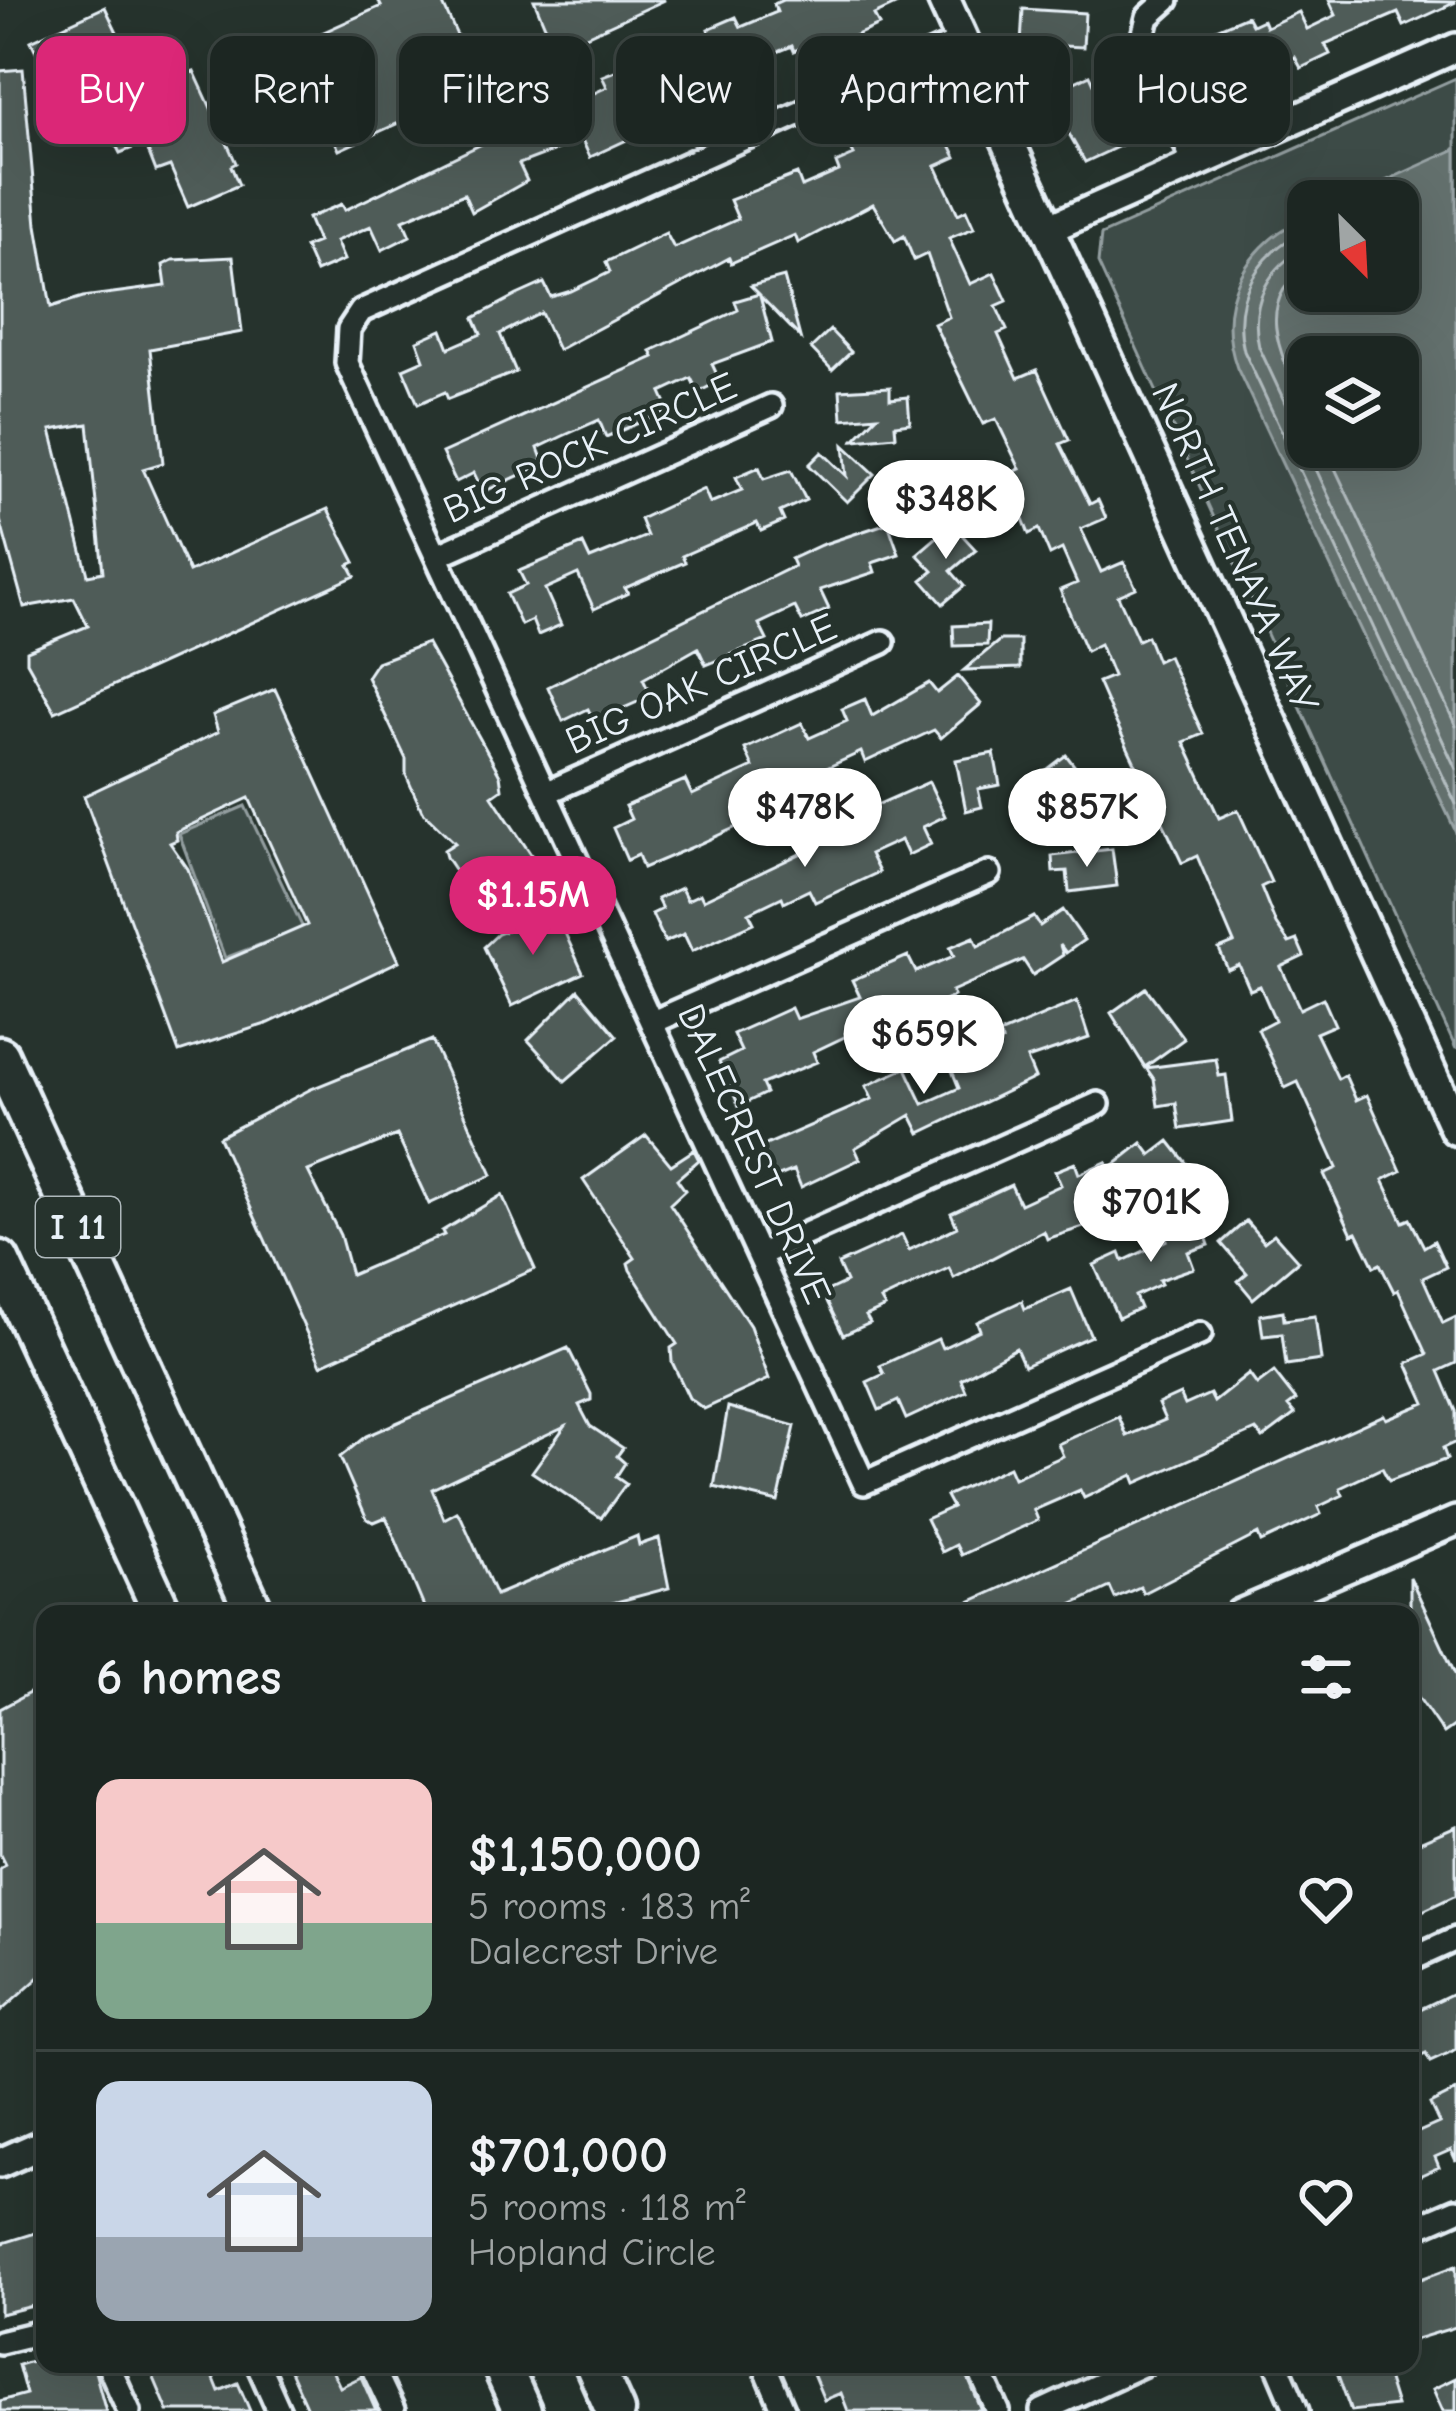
<!DOCTYPE html>
<html lang="en">
<head>
<meta charset="utf-8">
<style>
  :root { --surface:#1c2622; --page:#252e2a; --text:#f1f3f6; --muted:#a0a5a5; --line:#3a4340; --accent:#db2777 }
  body { margin:0; font-family:"Comic Neue",sans-serif; background:var(--page); color:var(--text); height:100vh; display:flex; flex-direction:column; font-size:45px; white-space:nowrap }
  * { box-sizing:border-box; margin:0 }
  p { font-size:39px; color:var(--muted) }
  .icon { flex:none; width:66px; height:66px; fill:none; stroke:currentColor; stroke-width:2; stroke-linecap:round; stroke-linejoin:round }
  .map { position:relative; flex:1; overflow:hidden }
  .drawer { position:absolute; left:36px; top:1605px; width:1383px; height:768px; display:flex; flex-direction:column; background:var(--surface); border-radius:24px; box-shadow:0 12px 48px #0002,0 0 0 3px var(--line) }
  .drawer>* { flex:none }
  .banner { position:absolute; left:36px; top:36px; width:1386px; height:108px; display:flex; gap:24px }
  .needle { width:78px; rotate:156deg }
  .controls { position:absolute; left:1287px; top:180px; display:grid; gap:24px }
  .controls a { display:grid; place-items:center; width:132px; height:132px; border-radius:24px; background:var(--surface); box-shadow:0 12px 48px #0002,0 0 0 3px var(--line); font-size:60px }
  .price { position:absolute; translate:-50% -102px; padding:0 27px; border-radius:42px; background:#fff; color:#222; font-size:39px; line-height:78px; filter:drop-shadow(0 3px 6px #0008) }
  .price::after { content:''; position:absolute; left:50%; top:72px; width:36px; height:27px; margin-left:-18px; background:inherit; clip-path:polygon(0 0,100% 0,50% 100%) }
  .price.on { background:var(--accent); color:#fff }
  ul { padding:0; list-style:none }
  li { display:flex; align-items:center; gap:36px; height:300px; padding:0 60px }
  li+li { border-top:3px solid var(--line) }
  li span { display:grid; place-items:center; flex:none; width:336px; height:240px; border-radius:24px; color:#555 }
  li>.icon { margin-inline-start:auto }
  span .icon { width:144px; height:144px; fill:#fffc; stroke-width:1 }
  li b { font-size:51px }
  h2 { display:flex; justify-content:space-between; align-items:center; height:144px; padding:0 60px; font-size:51px }
  .tag { padding:0 42px; border-radius:24px; background:var(--surface); box-shadow:0 12px 48px #0002,0 0 0 3px var(--line); font-size:42px; line-height:108px }
  .tag.on { background:var(--accent); color:#fff }
  .map>svg:first-child { display:block }
</style>
</head>
<body>
<div class="map">
<svg width="1456" height="2411" viewBox="0 0 1456 2411">
  <rect width="100%" height="100%" fill="#26332d"/>
  <filter id="ink" filterUnits="userSpaceOnUse"><feTurbulence type="fractalNoise" baseFrequency=".00833" numOctaves="2"/><feDisplacementMap in="SourceGraphic" scale="24" xChannelSelector="R" yChannelSelector="G"/><feConvolveMatrix kernelMatrix="1 2 1 2 8 2 1 2 1" color-interpolation-filters="sRGB"/></filter>
  <g filter="url(#ink)">
    <path fill="#3e4b47" stroke="#939ea0" stroke-width="3" fill-rule="evenodd" d="M1456,78v971l-358,-786 3,-28zM1308,201h90v90h-90zM1308,357h90v90h-90z
      M245,806l58,122 -78,30 -46,-124z"/>
    <path fill="#636f6d" stroke="#98a3a5" stroke-width="3" fill-rule="evenodd" d="M1456,149v683l-219,-464c-24,-67 9,-124 71,-152v75h90v-90h-57zM1308,357h90v90h-90z"/>
    <g fill="none" stroke-linecap="round" stroke-linejoin="round">
      <path stroke="#b3bdc0" stroke-width="3" d="M1308,229c-50,23 -77,68 -64,122l212,453
        M1308,246c-40,20 -59,57 -49,101l197,422
        M1308,266c-60,38 -23,97 0,146
        M1325,447l131,279"/>
    </g>
    <path fill="#505c59" stroke="#e8f1f8" stroke-width="3" fill-rule="evenodd" d="M378,0h63l39,86 -141,64 -46,-104 88,-40z
      M534,0h131l-110,50z
      M783,0h123l-32,15 5,10 -68,30 -4,-9 -13,5 -2,-5 -42,17 8,19 -24,10 -1,-5 -33,16 -9,-18 -36,17 -17,10 8,19 -56,26 -8,-17 -63,24 8,17 -55,31 -8,-18 -61,26 7,16 -28,14 -11,-24 -35,15 8,19 -28,12 -11,-25 13,-5 -10,-24 34,-14 3,6 145,-70 -4,-9 23,-11 5,10 93,-43 -5,-11 26,-10 5,11 79,-38 -4,-10 28,-12 5,10 36,-15 -3,-8z
      M1329,0l127,2 -52,24 -6,-13 -73,31 5,10 -29,14 -6,-11 -54,26 6,12 -31,13 -28,-67 59,-25 5,9 11,-5 3,7 33,-15 8,17 29,-14z
      M105,7l40,84 49,-20 42,92 -5,3 8,19 -51,22 -18,-41 -14,5 -11,-28 -25,10 -32,-62 -27,13 -30,-63z
      M1023,9l62,4 -2,34 -62,-3z
      M23,69l14,156 14,82 32,-10 83,-11 -3,-21 10,-5 60,-3 9,75 -92,17 13,114 -20,6 46,103 139,-63 27,53 -6,3 6,11 -300,136 -28,-50v-11l61,-25 -14,-28 -50,9 -24,-87v-449zM88,424l15,148 -15,3 -37,-145z
      M1090,75l4,9 9,-5 29,47 -9,4 5,12 -43,20 -38,-67z
      M914,115l7,14 17,-9 18,37 -20,9 22,48 8,-4 8,18 -25,10 21,46 24,-11 13,28 -11,5 11,24 -9,4 20,44 19,-8 32,70 -9,4 30,60 8,-4 8,18 -25,11 20,43 23,-10 12,26 -18,8 20,44 9,-4 10,25 11,-5 35,78 -19,8 35,76 19,-8 33,72 -10,5 15,37 13,19 8,-3 7,16 -23,11 19,42 23,-11 12,27 -19,8 22,46 7,-4 11,25 11,-5 34,76 -18,9 20,42 7,-3 14,28 10,-6 12,26 -23,11 20,45 13,-6v46l-17,8 17,40v31l-13,6 4,11 -58,22 -7,-13 -42,20 3,7 -25,12 3,7 -60,28 -3,-8 -115,59 -3,-6 -25,11 -5,-11 -45,21 3,6h-125l441,-199 2,4 39,-16 -18,-40 20,-9 -29,-64 -4,2 -14,-28 -6,3 -17,-35 -5,2 -28,-60 13,-6 -39,-86 -13,6 -27,-59 17,-9 -15,-34 -10,4 -11,-25 -11,5 -9,-21 15,-6 -37,-87 -15,7 -70,-149 -14,-32 15,-6 -13,-32 -14,7 -26,-61 17,-7 -15,-34 -12,6 -11,-26 -10,5 -23,-59 14,-6 -24,-50 -13,5 -49,-100 15,-7 -22,-63 -13,6 -10,-24 -9,5 -22,-37 -75,39 -3,-8 -64,28 -2,-5 -171,92 -17,-37 -41,21 16,38 -68,27 -3,-7 -27,12 -15,-35 21,-9 -7,-19 25,-11 7,18 32,-14 -7,-16 43,-23 27,-12 7,14 20,-6 39,-19 -4,-10 60,-29 8,15 64,-29 -8,-19 67,-26 5,13 37,-16 -3,-8 18,-8 -4,-8z
      M784,277l16,60 -40,-41 12,46 -60,22 8,17 -22,11 -7,-14 -30,14 8,18 -63,27 -7,-17 -36,16 -25,12 6,16 -61,28 -9,-19 -18,9 -14,-29 212,-96 -3,-6 87,-41 -3,-9 24,-7 -8,-8z
      M830,330l21,22 -19,18 -21,-22z
      M890,387v12l18,-2 2,26 -15,2 1,11 -42,4 23,-24 -35,3 -2,-29z
      M844,445l31,29 -28,28 -38,-37 13,-13 25,24z
      M759,467l5,12 27,-9 15,30 -26,12 4,9 -23,10 -4,-8 -75,33 3,6 -60,26 3,5 -34,16 -16,-35 -33,15 16,36 -23,10 -6,-15 -11,5 -14,-31 19,-9 -7,-14 64,-27 7,15 57,-23 -7,-17 64,-30 6,14 32,-13 -6,-13z
      M888,523l11,31 -27,9 3,9 -55,18 9,19 -27,12 -7,-14 -36,17 8,16 -61,25 -8,-17 -55,31 8,17 -57,25 -6,-12 -25,12 -15,-34 246,-121 -3,-7 30,-14z
      M952,524l24,26 -25,21 13,15 -21,18 -21,-24 11,-9 -16,-17z
      M988,624l-1,21 -33,1 -1,-20z
      M1000,640h20v28l-56,2z
      M427,643l73,132 2,14 -10,7 50,75 -9,17 -45,32 -42,-63 -2,-7 11,-7 -33,-32 -16,-36v-16l-39,-82 10,-15z
      M958,676l23,28 -40,34 -7,-8 -69,32 -4,-10 -73,34 2,5 -23,11 4,9 -76,35 -52,22 -5,-13 -11,5 -14,-32 18,-9 -6,-13 60,-26 7,15 61,-28 -8,-18 57,-26 7,15 38,-17 -5,-12 23,-10 7,17 57,-33 8,10z
      M275,689l124,272 -130,62 -90,29 -95,-256 134,-64 -5,-17zM249,798l58,127 -85,37 -34,-93 -18,-26 7,-3 -1,-8z
      M994,753l6,32 -22,4 4,18 -16,4 -10,-51z
      M1066,755l30,39 -53,40 -13,-17 13,-11 -16,-21z
      M929,782l16,34 -22,11 8,17 -23,11 -7,-15 -31,14 9,18 -64,30 -6,-12 -25,12 -2,-5 -33,16 5,10 -62,28 -8,-17 -19,8 -13,-28 10,-5 -5,-10 24,-11 6,12 13,-6 3,6 145,-69 -5,-11z
      M1112,849l5,37 -48,6 -2,-21 -14,1 -1,-16z
      M1063,910l21,30 -18,13 -6,-8 3,10 -30,20 -10,-15 -71,31 2,5 -95,49 -6,-12 -40,19 4,10 -55,22 4,9 -27,13 -20,-44 22,-11 -8,-17 58,-26 5,11 64,-22 -8,-17 56,-24 8,16 38,-16 -4,-9 24,-10 4,9 56,-29 6,9z
      M556,913l27,60 -71,33 -28,-59 14,-13z
      M1146,988l38,51 -39,28 -34,-54z
      M578,990l39,46 -52,45 -37,-41z
      M1077,1001l12,37 -62,21 8,19 -115,55 -9,-18 -56,33 5,11 -59,28 -7,-17 -20,8 -13,-31 111,-48 -6,-13 40,-18 17,36 36,-16 -13,-32 16,-7 3,7 37,-15 -3,-7z
      M432,1040l60,135 -63,29 -32,-69 -89,36 32,64 11,40 93,-40 -2,-4 60,-36 33,74 -214,96 -102,-228 92,-48z
      M1216,1059l3,17 7,-1 6,46 -52,8 -4,-26 -18,3 -4,-27 -8,-11z
      M646,1135l25,30 23,-15 5,10 -22,19 8,11 -15,14 80,122 19,53 -65,30 -15,-11 -17,-36 -1,-14 6,-4 -47,-74 -2,-7 7,-5 -52,-78z
      M1169,1141l22,28 -30,22 -15,-20 -25,25 -27,12 5,14 -52,17 -3,-8 -90,47 -5,-10 -68,32 4,7 -19,9 4,7 -27,12 -20,-42 23,-11 -8,-18 64,-29 7,15 48,-23 -6,-14 60,-28 9,19 41,-19 -6,-14 20,-8 4,11 27,-12 3,7 33,-26 9,12z
      M1199,1216l10,29 -21,7 6,16 -35,12 2,4 -26,12 5,12 -22,10 -24,-53 26,-12 3,8 44,-21 -4,-12z
      M1246,1221l18,21 10,-8 24,27 -45,38 -15,-18 9,-8 -26,-30z
      M1071,1289l20,47 -67,30 -8,-18 -55,31 5,12 -60,28 -8,-18 -19,9 -12,-28 17,-8 -4,-8 58,-27 4,9 38,-18 -3,-8 45,-21 3,8z
      M1283,1311l1,9 31,-4 6,44 -35,5 -4,-31 -19,2 -3,-21z
      M568,1348l23,46v6l-12,5 11,21 33,22 -6,8 8,7 -9,14 10,7 -25,34 -69,-46 33,-46 -133,63 12,30 13,-7 4,5 35,78 141,-59 2,9 20,-7 10,50 -79,21 3,5h-166l-41,-97 -12,5 -7,-3 -27,-62 26,-21z
      M1274,1372l22,28 -8,6 7,8 -32,24 -7,-8 -120,53 -3,-8 -49,23 -4,-8 -46,20 4,10 -77,35 -5,-10 -14,7 -16,-33 26,-12 -6,-11 63,-29 5,11 49,-22 -5,-12 61,-27 8,19 38,-16 -7,-16 22,-10 5,11 25,-11 4,8 35,-28 8,11z
      M728,1407l67,19 -17,76 -64,-15z
      M1410,1577l46,99v48l-13,9 -33,-48z
      M33,1691l12,22v259l-45,40v-142l5,-5 -5,-10v-146z
      M1456,1826v69l-40,19 -6,-13v-55z
      M1456,1992v58l-26,12 -4,-8 -16,7v-47z
      M1456,2091v70l-5,-11 -16,7 4,10 -29,13v-44l29,-13 -9,-19z
      M45,2230v73l-45,11v-70z
      M1456,2266v61l-46,14v-58z
      M45,2357v7h48l13,47h-106v-10l26,-7 -8,-29z
      M148,2364h60l11,27 19,-8 12,28h-82z
      M287,2364h42l11,23 21,-10 15,34h-68z
      M809,2364h153l20,47h-134l-7,-18 -17,7z
      M1334,2364h49l13,42 -45,5z
      M1456,2378v33h-13l-10,-22z"/>
    <g fill="none" stroke-linecap="round" stroke-linejoin="round">
      <g stroke="#e8f1f8" stroke-width="30">
        <path id="minor" d="M1167,0l-19,17 -8,32 55,115
          M962,40l-601,271 -12,18 -2,34 517,1120 336,-149
          M439,555l332,-149
          M548,792l335,-150
          M655,1021l334,-148
          M759,1255l339,-151
          M1410,1960l46,-21
          M1410,2230l46,-20
          M0,2342l45,-11
          M108,2364l21,47
          M258,2364l21,47
          M371,2364l22,47
          M764,2364l20,47
          M977,2364l21,47
          M1277,2364l20,47
          M1042,2411l102,-47"/>
      </g>
      <g stroke="#e8f1f8" stroke-width="36">
        <path id="tertiary" d="M1048,229l408,-181
          M1240,1614l216,-93
          M0,2163l45,-20"/>
      </g>
      <g stroke="#e8f1f8" stroke-width="39">
        <path id="secondary" d="M944,0l512,1129"/>
      </g>
      <g stroke="#e8f1f8" stroke-width="45">
        <path id="motorway" d="M0,1056l255,558
          M0,1260l163,354
          M501,2364l21,47
          M594,2364l21,47"/>
      </g>
      <use href="#minor" stroke="#26332d" stroke-width="21"/>
      <use href="#tertiary" stroke="#26332d" stroke-width="27"/>
      <use href="#secondary" stroke="#26332d" stroke-width="30"/>
      <use href="#motorway" stroke="#26332d" stroke-width="36"/>
    </g>
  </g>
  <g text-anchor="middle" dominant-baseline="central" stroke-width="9" stroke-linejoin="round" paint-order="stroke">
    <rect fill="#26332d" stroke="#aeb8bb" stroke-width="3" x="36" y="1197" width="84" height="60" rx="9"/>
    <g font-size="36" font-weight="bold" fill="#e8f1f8">
      <text x="78" y="1227">I 11</text>
    </g>
    <g font-size="39" fill="#e8f1f8" stroke="#26332d">
      <text transform="translate(590 448) rotate(-24)">BIG ROCK CIRCLE</text>
      <text transform="translate(1235 548) rotate(66)">NORTH TENAYA WAY</text>
      <text transform="translate(701 684) rotate(-24)">BIG OAK CIRCLE</text>
      <text transform="translate(754 1154) rotate(66)">DALECREST DRIVE</text>
    </g>
  </g>
</svg>
<div class="controls">
<a><svg class="needle" viewBox="-14 -14 28 28"><path d="M0-13l5 13h-10z" fill="#e53935"/><path d="M0 13l5-13h-10z" fill="#a0a5a5"/></svg></a>
<a><svg class="icon" aria-label="layers" viewBox="0 0 24 24"><path d="M12 4l9 5-9 5-9-5zM3 14l9 5 9-5"/></svg></a>
</div>
<b class="price" style="left:946px;top:562px">$348K</b>
<b class="price" style="left:805px;top:870px">$478K</b>
<b class="price" style="left:1087px;top:870px">$857K</b>
<b class="price on" style="left:533px;top:958px">$1.15M</b>
<b class="price" style="left:924px;top:1097px">$659K</b>
<b class="price" style="left:1151px;top:1265px">$701K</b>
<div class="banner">
<a class="tag on">Buy</a>
<a class="tag">Rent</a>
<a class="tag">Filters</a>
<a class="tag">New</a>
<a class="tag">Apartment</a>
<a class="tag">House</a>
</div>
<section class="drawer">
<h2>6 homes<svg class="icon" aria-label="filters" viewBox="0 0 24 24"><path d="M4 7h16M4 17h16"/><circle cx="9" cy="7" r="2"/><circle cx="15" cy="17" r="2"/></svg></h2>
<ul>
<li><span style="background:linear-gradient(#f6c9c9 60%,#7fa58c 0)"><svg class="icon" aria-label="home" viewBox="0 0 24 24"><path d="M3 11l9-7 9 7M6 9v11h12V9"/></svg></span><div><b>$1,150,000</b><p>5 rooms · 183 m²</p><p>Dalecrest Drive</p></div><svg class="icon" aria-label="heart" viewBox="0 0 24 24"><path d="M12 20l-8-8c-3-5 5-10 8-4 3-6 11-1 8 4z"/></svg></li>
<li><span style="background:linear-gradient(#c9d6e8 65%,#9aa5b1 0)"><svg class="icon" aria-label="home" viewBox="0 0 24 24"><path d="M3 11l9-7 9 7M6 9v11h12V9"/></svg></span><div><b>$701,000</b><p>5 rooms · 118 m²</p><p>Hopland Circle</p></div><svg class="icon" aria-label="heart" viewBox="0 0 24 24"><path d="M12 20l-8-8c-3-5 5-10 8-4 3-6 11-1 8 4z"/></svg></li>
</ul>
</section>
</div>
</body>
</html>
